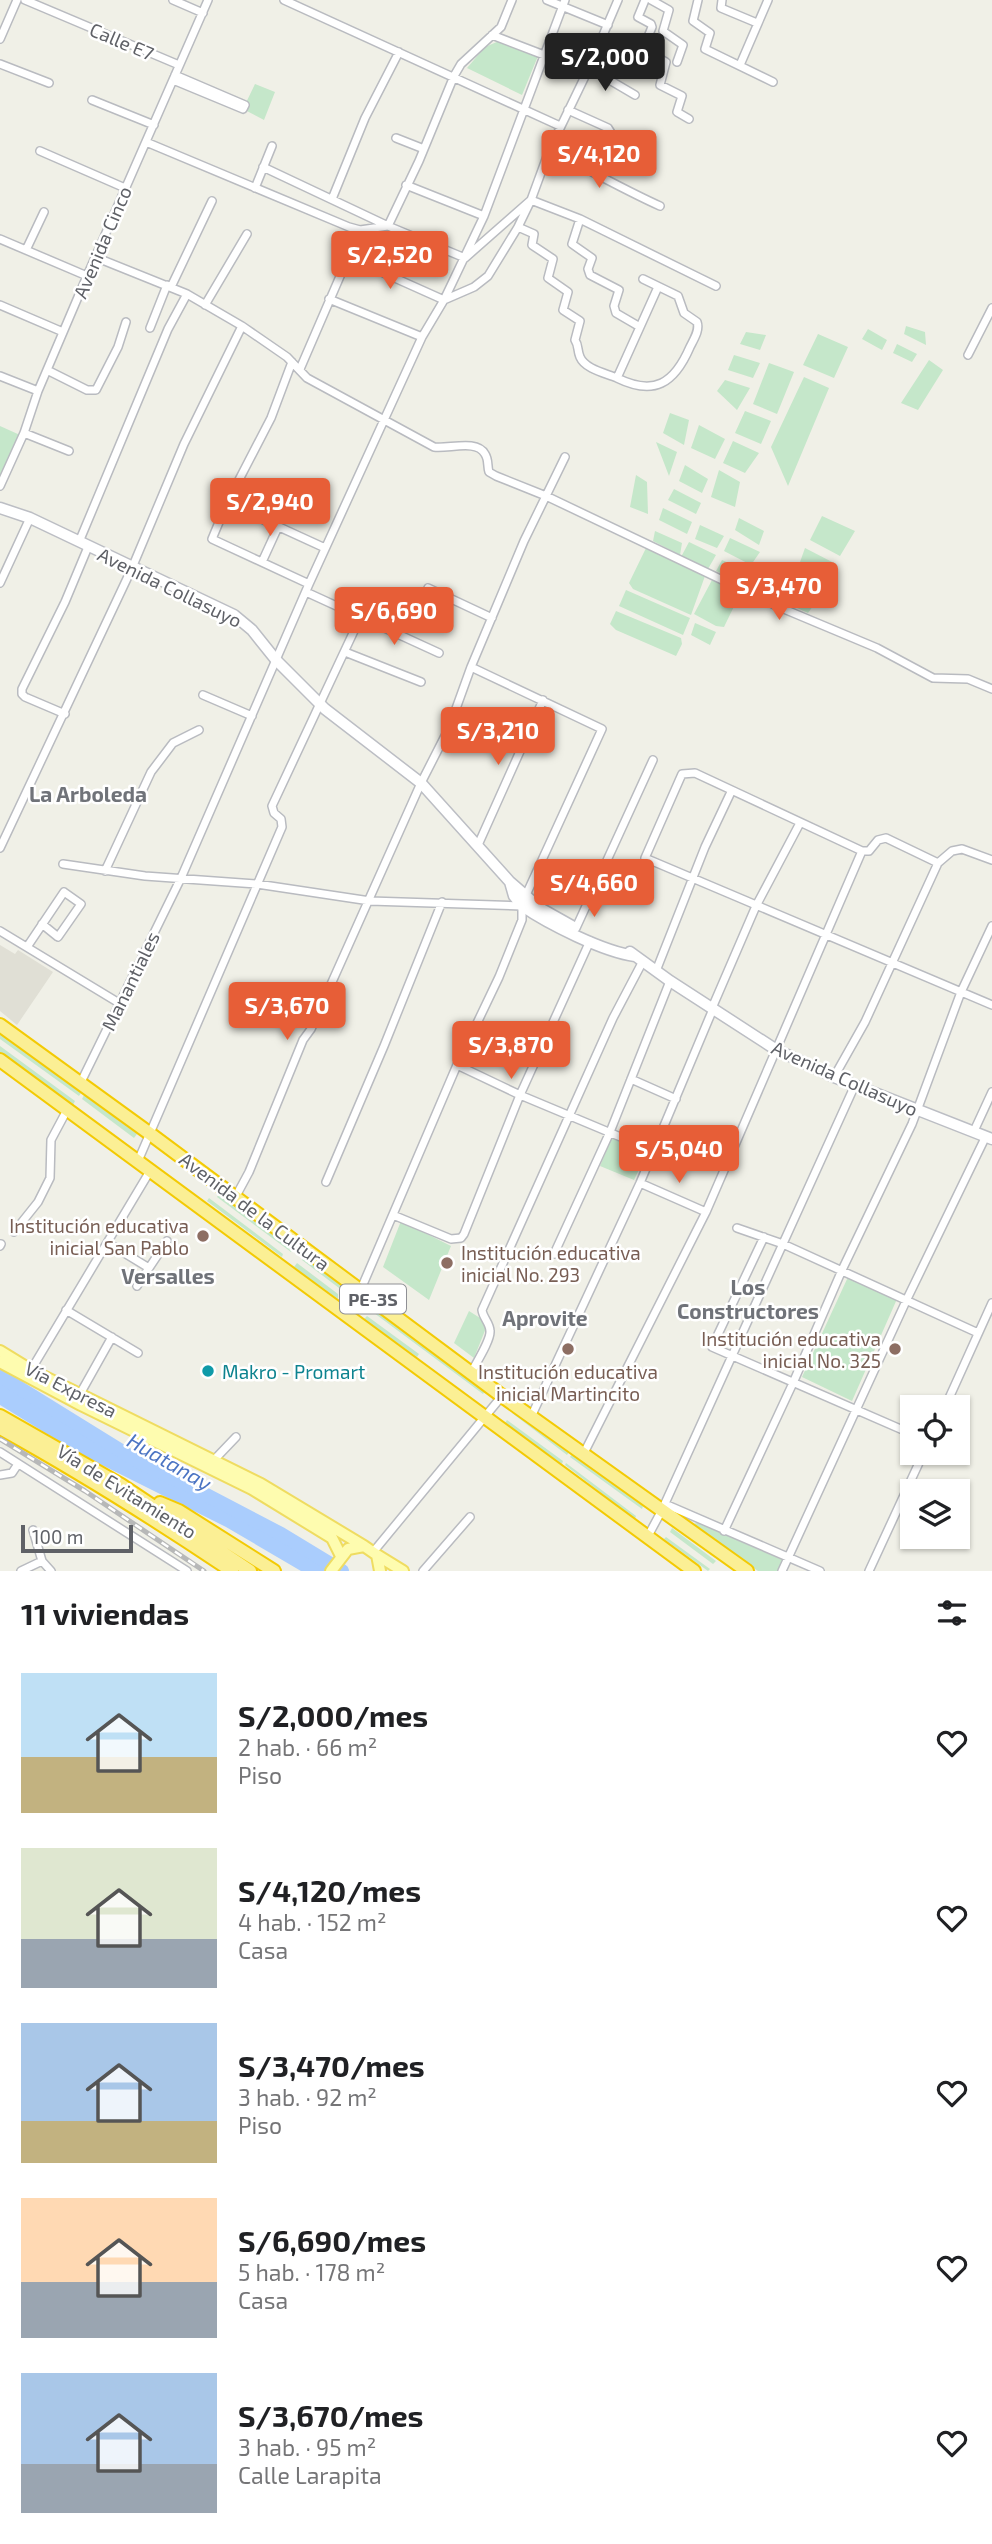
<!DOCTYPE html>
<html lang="es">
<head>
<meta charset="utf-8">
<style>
  :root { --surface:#fff; --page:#f6f6f6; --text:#202124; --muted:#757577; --accent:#e75e37 }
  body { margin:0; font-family:"Exo 2",sans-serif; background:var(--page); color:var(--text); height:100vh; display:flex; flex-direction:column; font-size:26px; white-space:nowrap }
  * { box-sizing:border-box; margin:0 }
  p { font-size:23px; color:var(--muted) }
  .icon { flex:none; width:38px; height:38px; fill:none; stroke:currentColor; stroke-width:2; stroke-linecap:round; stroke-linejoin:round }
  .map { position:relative; height:1571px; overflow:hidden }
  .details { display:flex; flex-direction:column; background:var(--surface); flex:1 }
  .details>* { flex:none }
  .buttons { position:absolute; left:900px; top:1395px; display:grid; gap:14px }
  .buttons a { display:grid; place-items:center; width:70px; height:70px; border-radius:0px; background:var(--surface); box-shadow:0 2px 5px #0004; font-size:35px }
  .scale { position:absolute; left:21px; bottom:18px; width:112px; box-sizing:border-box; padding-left:7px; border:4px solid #5f6167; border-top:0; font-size:19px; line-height:24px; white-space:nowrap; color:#5f6167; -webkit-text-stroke:5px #fff; paint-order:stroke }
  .price { position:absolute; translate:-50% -60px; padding:0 16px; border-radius:7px; background:var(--accent); color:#fff; font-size:23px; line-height:46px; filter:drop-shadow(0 2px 4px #0008) }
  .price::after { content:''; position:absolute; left:50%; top:42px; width:21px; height:16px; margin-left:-10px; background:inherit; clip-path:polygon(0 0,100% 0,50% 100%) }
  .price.current { background:#222; color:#fff }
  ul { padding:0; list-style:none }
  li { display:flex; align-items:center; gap:21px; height:175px; padding:0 21px }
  li span { display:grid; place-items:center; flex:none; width:196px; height:140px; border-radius:0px; color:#555 }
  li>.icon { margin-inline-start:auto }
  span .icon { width:84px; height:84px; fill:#fffc; stroke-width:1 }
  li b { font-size:30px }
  h2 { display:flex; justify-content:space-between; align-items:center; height:84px; padding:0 21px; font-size:30px }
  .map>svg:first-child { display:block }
</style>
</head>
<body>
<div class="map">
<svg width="992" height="1571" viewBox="0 0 992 1571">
  <rect width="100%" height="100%" fill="#f0f0e7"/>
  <path fill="#e0dfd5" d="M0,945l15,9 3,-4 35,22 -36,53 -17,-14z"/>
  <path fill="#c5e7ca" d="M499,41l39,15 -16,39 -55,-27 18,-21z
    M255,84l20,8 -11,28 -21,-11z
    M906,326l19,6 1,13 -22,-11z
    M868,329l19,11 -5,10 -20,-11z
    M746,332l20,3 -6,15 -20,-6z
    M818,334l30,13 -14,31 -31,-13z
    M897,344l20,10 -5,8 -19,-9z
    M734,355l26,8 -7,15 -25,-8z
    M929,360l14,10 -25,40 -17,-7z
    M769,363l25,9 -17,42 -24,-10z
    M804,377l25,11 -41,98 -17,-39z
    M725,380l25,8 -13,22 -20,-19z
    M745,411l26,10 -10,23 -26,-11z
    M670,413l19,7 -5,25 -21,-12z
    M699,425l26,14 -10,20 -24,-11z
    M0,426l20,9 -20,49z
    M733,441l26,12 -14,20 -22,-10z
    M656,442l21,10 -8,24z
    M685,465l23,14 -6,14 -23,-12z
    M719,470l21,12 -5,25 -24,-10z
    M636,475l11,7 1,32 -18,-7z
    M674,489l27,14 -5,11 -28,-14z
    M663,508l29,14 -5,12 -28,-14z
    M822,516l33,15 -15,25 -30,-16z
    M739,518l25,13 -5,14 -24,-15z
    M700,525l24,11 -7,12 -22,-9z
    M655,531l27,12 -2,12 -27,-14z
    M730,538l30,14 -9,13 -27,-14z
    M689,542l27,13 -8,14 -27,-12z
    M646,548l59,28 -14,39 -58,-26 -4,-6z
    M805,548l31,16 -10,12 -26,-14z
    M722,560l24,11 -3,13 -27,-13z
    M794,569l30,15 -6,10 -27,-13z
    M712,580l29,12 -17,35 -8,-1 -22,-12z
    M626,590l64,28 -7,17 -64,-29z
    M788,590l28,12 -8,11 -24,-11z
    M616,611l65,27 1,6 -6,12 -60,-26 -6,-6z
    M695,623l21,9 -6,13 -19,-10z
    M0,1032l81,61 -2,3 -79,-57z
    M0,1046l75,55 -2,4 -73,-52z
    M84,1095l53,39 -3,4 -52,-39z
    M612,1137l35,16 -13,27 -34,-14z
    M219,1194l127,93 -3,4 -41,-31 1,-3 -10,-7 -2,2 -74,-55z
    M209,1198l74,56 -1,3 -75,-56z
    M401,1221l50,25 -22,54 -46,-33z
    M297,1263l41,31v5l-44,-32z
    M848,1277l49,22 -45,102 -50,-24z
    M373,1307l113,83 -3,4 -113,-84z
    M469,1311l19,12 -14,35 -20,-15z
    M367,1316l52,38 -2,3 -53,-38z
    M514,1411l55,41 -2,3 -55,-42z
    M507,1420l56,41 -1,3 -57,-41z
    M572,1454l71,52 -1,3 -72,-52z
    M566,1463l70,53 -1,3 -70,-54z
    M698,1523l87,38 -5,10h-22l-67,-47z
    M672,1528l44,33 -3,3 -43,-32z
    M666,1537l44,32 -2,2 -44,-32z"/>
  <path fill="#aacdfd" d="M0,1376l139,86 54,26 88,46 61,37h-41l-75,-44 -148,-74 -78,-48z"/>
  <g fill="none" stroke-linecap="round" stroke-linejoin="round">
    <path stroke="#aacdfd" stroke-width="14" d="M0,1376l139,86 54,26 88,46 61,37"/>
    <g stroke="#b9bbc0" stroke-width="10">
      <path id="street" d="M25,0l154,65
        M173,0l30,13
        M284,0l276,126
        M547,0l61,25
        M645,0l-7,17 13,7 1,3 -9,22 23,13 -6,23 22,11 -5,16 12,7
        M651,0l18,10 -6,21 20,14 -6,17
        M698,0l-5,21 17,12 -5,16 68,33
        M722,0l-1,8 36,15
        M492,35l52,20
        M0,39l17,-39
        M0,64l49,19
        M740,65l28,-65
        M589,68l46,27
        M173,80l70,29 2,-4 -70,-30
        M92,100l62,25
        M568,110l40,18 5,8 -2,13 22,14
        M396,138l28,11
        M146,142l203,85 11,3 28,-4 31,-65 35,-85 7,-12 40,-37 11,-27
        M40,151l85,37
        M549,151c38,17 73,38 111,55
        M263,167l125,59 77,32 66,-58 18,-49 40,-83 29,-68
        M406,185l78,31
        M255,188l17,-42
        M332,199l33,-81 34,-66
        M580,219l-8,25 20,14 -4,11 2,6 29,15 -5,16 2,7 24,14
        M518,227l16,7 -2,11 21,14 -5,19 20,14 -5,18 17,11 -5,19c4,6 2,10 5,17 5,12 25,16 37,21l41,-91
        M0,239l87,37
        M26,250l18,-38
        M95,257l92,37 55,32 45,31 20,21 127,69c15,2 43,-8 51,7 4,6 2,12 4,18l7,4 50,20 233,111 98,41 56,30 35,1 24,10
        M348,257l96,43 30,-13 14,-11 30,-49 13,-27 49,19 136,67
        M171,287l41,-86
        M329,299l93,38
        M0,305l63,27
        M205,305l42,-71
        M150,328l17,-43
        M968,355l24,-47
        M292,362l-21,56 -44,85 -15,36 97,45
        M300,369l60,-139
        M47,370l40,20h9l22,-43 8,-25
        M0,376l38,15
        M617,378c37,18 57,6 73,-31 4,-8 10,-17 7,-25l-13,-9 -6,-17 -35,-17
        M24,433l45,18
        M0,486l24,-53 14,-42 49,-115 121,-276
        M227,503l98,45
        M79,542l89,-213 19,-35
        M262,562l16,-35
        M0,583l30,-65
        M428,588l64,30
        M306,592l133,61
        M345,652l76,30
        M203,695l49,21
        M65,714l-40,-17 -3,-3v-5l43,-87 23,-55
        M478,845l65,-145
        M0,848l132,-280 52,-124 58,-118
        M992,860l-30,-11 -10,2 -14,12 -52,-25 -8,2 -9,11h-7l-167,-78 -13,1 -37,84 347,147
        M63,864l82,12 112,8 113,17 152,5
        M105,871l46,-99 22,-29 26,-13
        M576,928l77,-168
        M0,931l119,72
        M27,947l37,-55 17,12 -23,33 -16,-13
        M656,971l49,-124 26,-55
        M712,1008l44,-102 44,-83
        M457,1065l63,30 134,56
        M834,1077l31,-55 73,-159
        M631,1079l45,20
        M80,1084l101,-206 128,-294 113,-247 22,-37 40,-84 81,-216
        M974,1131l18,-39
        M138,1161l144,-334 -1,-8 -7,-6 -2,-7 89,-190
        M326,1182l58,-136 58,-144
        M640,1183l66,29
        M235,1198l14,-26 54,-132 8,-11 110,-246 28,-55 22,-61 53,-126 41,-84
        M393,1215l58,24 10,-1 3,-4 56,-139 70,-154
        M737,1228l46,16 195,89
        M14,1232l24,-30 12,-24 1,-38 16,-30
        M764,1237l-52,110 200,87
        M108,1243l41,25
        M0,1246l1,-2
        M554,1254l56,-122 60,-151
        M137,1286l30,-45
        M66,1310l72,43
        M344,1312l17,-23 96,-224 42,-88 23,-57v-14l4,-11 76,-166 -131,-62
        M31,1370l119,-199
        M471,1373c5,-10 20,-33 19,-42 0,-8 -7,-13 -8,-21l131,-292 30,-57
        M80,1394l32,-57
        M945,1407l47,-104
        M531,1417l109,-234 73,-174
        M0,1452l187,119
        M584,1453l122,-241 156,-361
        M214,1460l22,-23
        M0,1475l12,-2 6,-9
        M665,1504l155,67
        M33,1530l9,31 9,10
        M724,1531l69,-148 49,-113 70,-146 49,-132 31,-66
        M648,1536l14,-26 193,-425
        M374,1551l128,-155
        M21,1571l21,-10
        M423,1571l47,-54
        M782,1571l125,-272 79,-163
        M869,1571l55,-119"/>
    </g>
    <g stroke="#bcbec4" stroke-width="13">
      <path id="secondary" d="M0,508l30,10 204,97 18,15 24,30 49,49 96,74 89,99 4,14 8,10c26,18 82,46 113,50
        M510,882l30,26 32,18
        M630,952l40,29 105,68 59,28 158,62"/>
    </g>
    <g stroke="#efdc61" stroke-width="14">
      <path id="primary" d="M0,1351l31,19 230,114 103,62
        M0,1362l81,43 171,84 80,49 9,18
        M377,1555l26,16
        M331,1571l17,-22 16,-3 13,9 3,16"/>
    </g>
    <g stroke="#f3ca04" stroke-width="16">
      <path id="highway" d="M0,1025l149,108 353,263 245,175
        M0,1060l694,511
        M0,1416l121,69 129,86
        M0,1428c80,44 156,92 232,143
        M160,1503l19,8 95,60"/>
    </g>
    <use href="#street" stroke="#fff" stroke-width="7"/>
    <use href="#secondary" stroke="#fff" stroke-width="10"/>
    <use href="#primary" stroke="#fefcaf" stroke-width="10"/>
    <use href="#highway" stroke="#fbef94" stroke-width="12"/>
    <g stroke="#b7b8b8" stroke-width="5">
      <path id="rail" d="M0,1439l85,52 119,80"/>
    </g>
    <use href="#rail" stroke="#fff" stroke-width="2.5" stroke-dasharray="8" stroke-linecap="butt"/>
  </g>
  <g fill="#8d6e63" stroke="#fff" stroke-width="2.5">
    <circle cx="203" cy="1236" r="7"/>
    <circle cx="447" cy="1263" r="7"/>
    <circle cx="568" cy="1349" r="7"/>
    <circle cx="895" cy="1349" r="7"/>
  </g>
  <circle fill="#0f9aa8" stroke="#fff" stroke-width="2.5" cx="208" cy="1371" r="7"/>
  <g text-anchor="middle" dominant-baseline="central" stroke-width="5" stroke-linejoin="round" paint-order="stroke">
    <rect fill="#fff" stroke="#8f9095" stroke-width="2" x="340" y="1284.5" width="66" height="29" rx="5"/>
    <g font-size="18" font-weight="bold" fill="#5f6167">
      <text x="373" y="1299">PE-3S</text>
    </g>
    <g font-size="19" fill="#5f6167" stroke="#fff">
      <text transform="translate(122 41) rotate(23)">Calle E7</text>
      <text transform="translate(102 242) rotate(-67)">Avenida Cinco</text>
      <text transform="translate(170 587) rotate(26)">Avenida Collasuyo</text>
      <text transform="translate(130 981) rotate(-64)">Manantiales</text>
      <text transform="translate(845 1078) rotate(24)">Avenida Collasuyo</text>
      <text transform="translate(255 1211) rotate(37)">Avenida de la Cultura</text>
      <text transform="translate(71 1389) rotate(27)">Vía Expresa</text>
      <text transform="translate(127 1491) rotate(32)">Vía de Evitamiento</text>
    </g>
    <g font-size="19" fill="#785e54" stroke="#fff" text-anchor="end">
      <text x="189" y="1225">Institución educativa<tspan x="189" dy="22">inicial San Pablo</tspan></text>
      <text x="461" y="1252" text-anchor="start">Institución educativa<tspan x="461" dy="22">inicial No. 293</tspan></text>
      <text x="881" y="1338">Institución educativa<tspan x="881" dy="22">inicial No. 325</tspan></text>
      <text x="568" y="1371" text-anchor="middle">Institución educativa<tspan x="568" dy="22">inicial Martincito</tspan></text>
    </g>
    <g font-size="19" fill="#0d838f" stroke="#fff" text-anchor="start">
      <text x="222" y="1371">Makro - Promart</text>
    </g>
    <g font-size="21" font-weight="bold" fill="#707379" stroke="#fff">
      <text x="88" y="793">La Arboleda</text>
      <text x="168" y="1275">Versalles</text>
      <text x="748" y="1286">Los<tspan x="748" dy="24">Constructores</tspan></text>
      <text x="545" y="1317">Aprovite</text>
    </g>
    <g font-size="21" font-style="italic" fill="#4b74c3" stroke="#fff">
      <text transform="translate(170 1461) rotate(30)">Huatanay</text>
    </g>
  </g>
</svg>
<div class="buttons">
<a><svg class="icon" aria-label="locate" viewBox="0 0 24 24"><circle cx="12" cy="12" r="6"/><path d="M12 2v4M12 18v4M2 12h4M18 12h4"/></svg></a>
<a><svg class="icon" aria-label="layers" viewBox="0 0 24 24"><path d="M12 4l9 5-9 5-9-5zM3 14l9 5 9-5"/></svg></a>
</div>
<div class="scale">100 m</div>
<b class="price current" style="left:605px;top:93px">S/2,000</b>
<b class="price" style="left:599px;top:190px">S/4,120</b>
<b class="price" style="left:390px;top:291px">S/2,520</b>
<b class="price" style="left:270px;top:538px">S/2,940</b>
<b class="price" style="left:779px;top:622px">S/3,470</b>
<b class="price" style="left:394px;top:647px">S/6,690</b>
<b class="price" style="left:498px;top:767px">S/3,210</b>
<b class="price" style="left:594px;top:919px">S/4,660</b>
<b class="price" style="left:287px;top:1042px">S/3,670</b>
<b class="price" style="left:511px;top:1081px">S/3,870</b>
<b class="price" style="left:679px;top:1185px">S/5,040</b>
</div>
<section class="details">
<h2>11 viviendas<svg class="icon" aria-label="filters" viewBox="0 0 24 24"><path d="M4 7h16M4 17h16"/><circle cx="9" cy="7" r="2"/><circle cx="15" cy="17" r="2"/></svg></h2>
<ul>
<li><span style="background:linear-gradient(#bfe0f5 60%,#c2b280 0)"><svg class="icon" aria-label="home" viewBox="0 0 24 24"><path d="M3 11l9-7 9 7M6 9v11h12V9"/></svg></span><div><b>S/2,000/mes</b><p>2 hab. · 66 m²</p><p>Piso</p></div><svg class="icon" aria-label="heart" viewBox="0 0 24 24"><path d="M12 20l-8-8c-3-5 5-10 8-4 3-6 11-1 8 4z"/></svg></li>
<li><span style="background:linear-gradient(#dfe7d0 65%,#9aa5b1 0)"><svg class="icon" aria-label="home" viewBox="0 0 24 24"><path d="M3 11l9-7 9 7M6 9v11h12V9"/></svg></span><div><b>S/4,120/mes</b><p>4 hab. · 152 m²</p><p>Casa</p></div><svg class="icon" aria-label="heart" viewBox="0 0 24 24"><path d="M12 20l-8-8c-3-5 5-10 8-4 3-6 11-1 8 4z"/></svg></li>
<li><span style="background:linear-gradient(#a9c7e8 70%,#c2b280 0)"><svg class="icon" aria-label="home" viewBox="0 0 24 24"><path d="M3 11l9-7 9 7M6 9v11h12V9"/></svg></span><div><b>S/3,470/mes</b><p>3 hab. · 92 m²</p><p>Piso</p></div><svg class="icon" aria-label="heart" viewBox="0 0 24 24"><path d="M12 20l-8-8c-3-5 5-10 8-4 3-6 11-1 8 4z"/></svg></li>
<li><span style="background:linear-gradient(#ffd9b3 60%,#9aa5b1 0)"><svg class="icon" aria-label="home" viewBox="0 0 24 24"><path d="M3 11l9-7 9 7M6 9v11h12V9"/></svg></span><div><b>S/6,690/mes</b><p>5 hab. · 178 m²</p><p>Casa</p></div><svg class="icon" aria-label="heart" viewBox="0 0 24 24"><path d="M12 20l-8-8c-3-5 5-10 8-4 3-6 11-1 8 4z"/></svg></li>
<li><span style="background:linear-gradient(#a9c7e8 65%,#9aa5b1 0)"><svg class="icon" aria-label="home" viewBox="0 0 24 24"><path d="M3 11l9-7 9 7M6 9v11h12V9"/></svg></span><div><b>S/3,670/mes</b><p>3 hab. · 95 m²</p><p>Calle Larapita</p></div><svg class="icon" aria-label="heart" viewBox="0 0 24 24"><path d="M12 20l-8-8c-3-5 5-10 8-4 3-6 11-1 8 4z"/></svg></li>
</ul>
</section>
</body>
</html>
